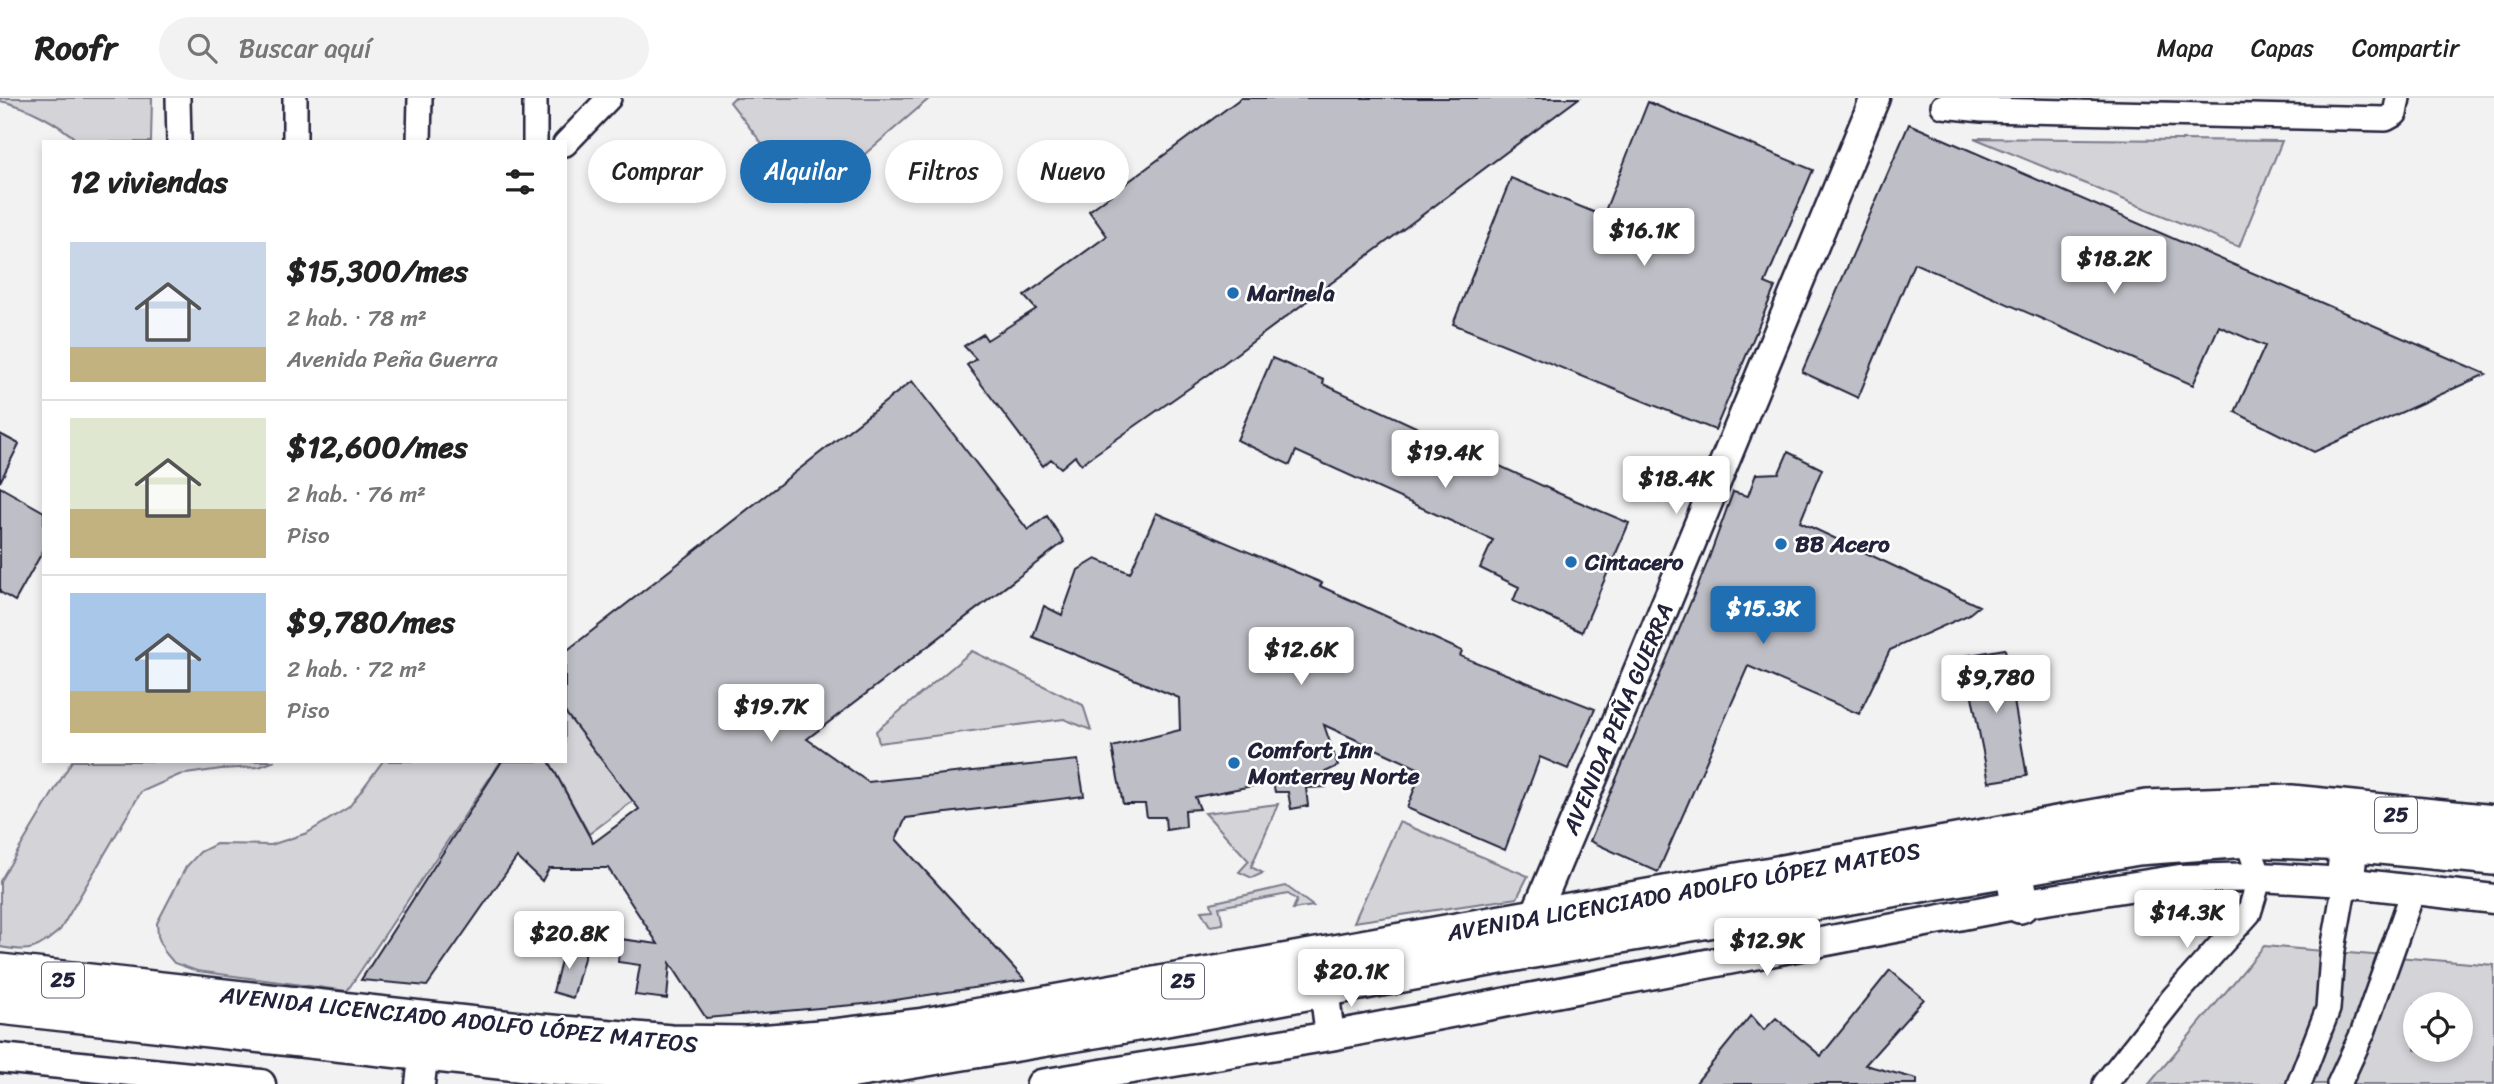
<!DOCTYPE html>
<html lang="es">
<head>
<meta charset="utf-8">
<style>
  :root { --surface:#fff; --page:#f2f2f2; --text:#222; --muted:#767676; --line:#e0e0e0; --accent:#1f6fb2 }
  body { margin:0; font-family:Sriracha,sans-serif; background:var(--page); color:var(--text); height:100vh; display:flex; flex-direction:column; font-size:26px; white-space:nowrap }
  * { box-sizing:border-box; margin:0 }
  p { font-size:23px; color:var(--muted) }
  .icon { flex:none; width:38px; height:38px; fill:none; stroke:currentColor; stroke-width:2; stroke-linecap:round; stroke-linejoin:round }
  .map { position:relative; flex:1; overflow:hidden }
  .sheet { position:absolute; left:42px; top:42px; width:525px; height:623px; display:flex; flex-direction:column; background:var(--surface); border-radius:0px; box-shadow:0 4px 10px #0003 }
  .sheet>* { flex:none }
  .banner { position:absolute; left:588px; top:42px; width:665px; height:63px; display:flex; gap:14px }
  .buttons { position:absolute; left:2403px; top:894px; display:grid; gap:14px }
  .buttons a { display:grid; place-items:center; width:70px; height:70px; border-radius:50%; background:var(--surface); box-shadow:0 4px 10px #0003; font-size:35px }
  .price { position:absolute; translate:-50% -60px; padding:0 16px; border-radius:7px; background:#fff; color:#222; font-size:23px; line-height:46px; filter:drop-shadow(0 2px 4px #0008) }
  .price::after { content:''; position:absolute; left:50%; top:42px; width:21px; height:16px; margin-left:-10px; background:inherit; clip-path:polygon(0 0,100% 0,50% 100%) }
  .price.active { background:var(--accent); color:#fff }
  ul { padding:0; list-style:none }
  li { display:flex; align-items:center; gap:21px; height:175px; padding:0 28px }
  li+li { border-top:2px solid var(--line) }
  li span { display:grid; place-items:center; flex:none; width:196px; height:140px; border-radius:0px; color:#555 }
  li>.icon { margin-inline-start:auto }
  span .icon { width:84px; height:84px; fill:#fffc; stroke-width:1 }
  li b { font-size:30px }
  h2 { display:flex; justify-content:space-between; align-items:center; height:84px; padding:0 28px; font-size:30px }
  .chip { padding:0 24px; border-radius:32px; background:var(--surface); box-shadow:0 4px 10px #0003; font-size:24px; line-height:63px }
  .chip.active { background:var(--accent); color:#fff }
  header { display:flex; align-items:center; gap:42px; box-sizing:border-box; height:98px; padding:0 35px; background:var(--surface); border-bottom:2px solid var(--line) }
  header strong { font-size:33px }
  nav { display:flex; gap:38px; margin-inline-start:auto; font-size:24px }
  .search { width:490px; height:63px; background:var(--page); display:flex; align-items:center; gap:18px; box-sizing:border-box; padding:0 24px; border-radius:38px; color:var(--muted); font-size:26px }
  .map>svg:first-child { display:block }
</style>
</head>
<body>
<header>
<strong>Roofr</strong>
<div class="search"><svg class="icon" aria-label="search" viewBox="0 0 24 24"><circle cx="10" cy="10" r="6"/><path d="M15 15l6 6"/></svg>Buscar aquí</div>
<nav><a>Mapa</a><a>Capas</a><a>Compartir</a></nav>
</header>
<div class="map">
<svg width="2494" height="986" viewBox="0 0 2494 986">
  <rect width="100%" height="100%" fill="#f2f2f3"/>
  <filter id="ink" filterUnits="userSpaceOnUse"><feTurbulence type="fractalNoise" baseFrequency=".0143" numOctaves="2"/><feDisplacementMap in="SourceGraphic" scale="14" xChannelSelector="R" yChannelSelector="G"/><feConvolveMatrix kernelMatrix="1 2 1 2 8 2 1 2 1" color-interpolation-filters="sRGB"/></filter>
  <g filter="url(#ink)">
    <path fill="#d3d3d8" stroke="#7a7a8a" stroke-width="2" fill-rule="evenodd" d="M0,0h152l-1,44h-72c-21,-19 -52,-36 -79,-41z
      M734,0h196l-122,105 -78,-101z
      M1974,40l308,3 -43,106z
      M972,553l111,54 8,25 -27,-11 -185,24 -3,-12z
      M565,614l68,89 -44,33 -40,-73h16z
      M72,663h203l-16,6 -38,2 -42,6 -38,17 -81,138c-25,21 -28,22 -60,17v-66z
      M383,663h118l-154,230 -150,-20 -23,-8 -10,-12 -6,-15 -1,-13 29,-56 14,-15 16,-8 55,1 36,-12 42,-26z
      M1278,706l-27,63 12,6 -11,5 -13,-6 10,-11 -44,-48z
      M1399,724l129,54 -11,22 -163,24z
      M1286,788l27,20 -20,3 4,-9 -9,-6 -69,13 4,17 -13,2 -9,-15 12,-1 -2,-7z
      M2264,848l230,19v119h-345zM2415,906h45v46h-45z"/>
    <path fill="#bebec6" stroke="#22223b" stroke-width="2" d="M1241,0h338l-371,277 -127,89 -6,-8 -14,12 -10,-9 -8,7 -76,-101 9,-6 -12,-13 19,-12 4,6 49,-31 -12,-13 83,-60 -18,-25z
      M1648,4l165,68 -48,113 10,4 -60,143 -262,-106 58,-146 92,38z
      M1909,26l53,23 524,227 -172,78 -79,-40 30,-66 -46,-20 -26,59 -279,-122 -56,135 -56,-26z
      M1272,260l52,22 -1,4 235,109 71,30 -47,109 -69,-31 6,-14 -39,-19 13,-28 -197,-89 -6,14 -53,-25z
      M912,283l116,149 19,-14 17,26 -257,197 61,43 210,-22 6,36 -178,22 -10,21 129,141 -149,23 -170,15 -36,-55 -3,36 -32,-4 5,-30 -22,-3 2,-23 38,5 -50,-76h-59l-7,13 -25,-24 -90,129 -66,-6 141,-219h47l44,82 46,-34 -74,-97v-60z
      M0,336l19,10 -19,38z
      M1788,354l34,17 -22,53 179,84 -11,9 -78,35 -31,64 -111,-48 -90,206 -68,-31 116,-275 27,-74 15,4 8,-22 23,-1z
      M0,389l44,25v37l-29,52 -15,-9z
      M1156,415l166,70 -2,3 142,65 -2,5 135,53 -27,60 -28,-12 -35,93 -98,-42 15,-38 -98,-45 14,41 -13,6 1,15 -20,1 2,18 -17,3 -3,-17h-13l-2,-10 -78,15 5,12 -15,1 1,17 -20,3 -1,-13h-18l-2,-13h-22l-11,-57 68,-17 -1,-32 -146,-61 11,-31 18,9 16,-45 18,-11 34,14z
      M2005,551l22,127 -38,6 -25,-126z
      M565,847l21,6 -13,47 -20,-6z
      M1890,872l34,29 -59,66 52,14v5h-222l56,-69 13,15 12,-12 45,38z"/>
    <g fill="none" stroke-linecap="round" stroke-linejoin="round">
      <g stroke="#22223b" stroke-width="28">
        <path id="minor" d="M178,0l1,44
          M1943,8l39,4 404,9 9,-5 3,-16
          M295,44v-44
          M419,44l1,-44
          M535,44v-44
          M565,46l44,-46
          M2105,986l69,-87 75,-84 11,-36 -18,-49
          M2299,986l29,-75 4,-54 13,-73
          M2339,986l24,-52 51,-143"/>
      </g>
      <g stroke="#22223b" stroke-width="33">
        <path id="tertiary" d="M1528,834l113,-268 234,-566
          M1324,890l6,48
          M0,960l261,26
          M420,986l4,-33
          M1041,986l289,-48 690,-132 160,-25 80,-2 85,5 149,17"/>
      </g>
      <g stroke="#22223b" stroke-width="42">
        <path id="primary" d="M2014,769l6,37
          M2345,784l6,-57 4,-3
          M0,875l540,60 131,11 76,1 85,-7 92,-11 1223,-218 144,-5 203,20
          M0,907l552,61 174,11 98,-3 337,-56 360,-67 617,-105 109,-8 102,4 145,14"/>
      </g>
      <use href="#minor" stroke="#fff" stroke-width="23"/>
      <use href="#tertiary" stroke="#fff" stroke-width="28"/>
      <use href="#primary" stroke="#fff" stroke-width="37"/>
    </g>
  </g>
  <g fill="#1f6fb2" stroke="#fff" stroke-width="2.5">
    <circle cx="1233" cy="195" r="7"/>
    <circle cx="1781" cy="446" r="7"/>
    <circle cx="1571" cy="464" r="7"/>
    <circle cx="1234" cy="665" r="7"/>
  </g>
  <g text-anchor="middle" dominant-baseline="central" stroke-width="5" stroke-linejoin="round" paint-order="stroke">
    <g fill="#fff" stroke="#646476" stroke-width="2">
      <rect x="2375" y="699.5" width="42" height="35" rx="5"/>
      <rect x="42" y="864.5" width="42" height="35" rx="5"/>
      <rect x="1162" y="865.5" width="42" height="35" rx="5"/>
    </g>
    <g font-size="21" font-weight="bold" fill="#22223b">
      <text x="2396" y="717">25</text>
      <text x="63" y="882">25</text>
      <text x="1183" y="883">25</text>
    </g>
    <g font-size="23" font-weight="bold" fill="#22223b" stroke="#fff" text-anchor="start">
      <text x="1247" y="195">Marinela</text>
      <text x="1795" y="446">BB Acero</text>
      <text x="1585" y="464">Cintacero</text>
      <text x="1248" y="652">Comfort Inn<tspan x="1248" dy="26">Monterrey Norte</tspan></text>
    </g>
    <g font-size="23" fill="#22223b" stroke="#fff">
      <text transform="translate(1618 621) rotate(-67)">AVENIDA PEÑA GUERRA</text>
      <text transform="translate(1684 794) rotate(-10)">AVENIDA LICENCIADO ADOLFO LÓPEZ MATEOS</text>
      <text transform="translate(459 922) rotate(6)">AVENIDA LICENCIADO ADOLFO LÓPEZ MATEOS</text>
    </g>
  </g>
</svg>
<div class="buttons">
<a><svg class="icon" aria-label="locate" viewBox="0 0 24 24"><circle cx="12" cy="12" r="6"/><path d="M12 2v4M12 18v4M2 12h4M18 12h4"/></svg></a>
</div>
<b class="price" style="left:1644px;top:170px">$16.1K</b>
<b class="price" style="left:2114px;top:198px">$18.2K</b>
<b class="price" style="left:1445px;top:392px">$19.4K</b>
<b class="price" style="left:1676px;top:418px">$18.4K</b>
<b class="price active" style="left:1763px;top:548px">$15.3K</b>
<b class="price" style="left:1301px;top:589px">$12.6K</b>
<b class="price" style="left:1996px;top:617px">$9,780</b>
<b class="price" style="left:771px;top:646px">$19.7K</b>
<b class="price" style="left:2187px;top:852px">$14.3K</b>
<b class="price" style="left:569px;top:873px">$20.8K</b>
<b class="price" style="left:1767px;top:880px">$12.9K</b>
<b class="price" style="left:1351px;top:911px">$20.1K</b>
<div class="banner">
<a class="chip">Comprar</a>
<a class="chip active">Alquilar</a>
<a class="chip">Filtros</a>
<a class="chip">Nuevo</a>
</div>
<section class="sheet">
<h2>12 viviendas<svg class="icon" aria-label="filters" viewBox="0 0 24 24"><path d="M4 7h16M4 17h16"/><circle cx="9" cy="7" r="2"/><circle cx="15" cy="17" r="2"/></svg></h2>
<ul>
<li><span style="background:linear-gradient(#c9d6e8 75%,#c2b280 0)"><svg class="icon" aria-label="home" viewBox="0 0 24 24"><path d="M3 11l9-7 9 7M6 9v11h12V9"/></svg></span><div><b>$15,300/mes</b><p>2 hab. · 78 m²</p><p>Avenida Peña Guerra</p></div></li>
<li><span style="background:linear-gradient(#dfe7d0 65%,#c2b280 0)"><svg class="icon" aria-label="home" viewBox="0 0 24 24"><path d="M3 11l9-7 9 7M6 9v11h12V9"/></svg></span><div><b>$12,600/mes</b><p>2 hab. · 76 m²</p><p>Piso</p></div></li>
<li><span style="background:linear-gradient(#a9c7e8 70%,#c2b280 0)"><svg class="icon" aria-label="home" viewBox="0 0 24 24"><path d="M3 11l9-7 9 7M6 9v11h12V9"/></svg></span><div><b>$9,780/mes</b><p>2 hab. · 72 m²</p><p>Piso</p></div></li>
</ul>
</section>
</div>
</body>
</html>
